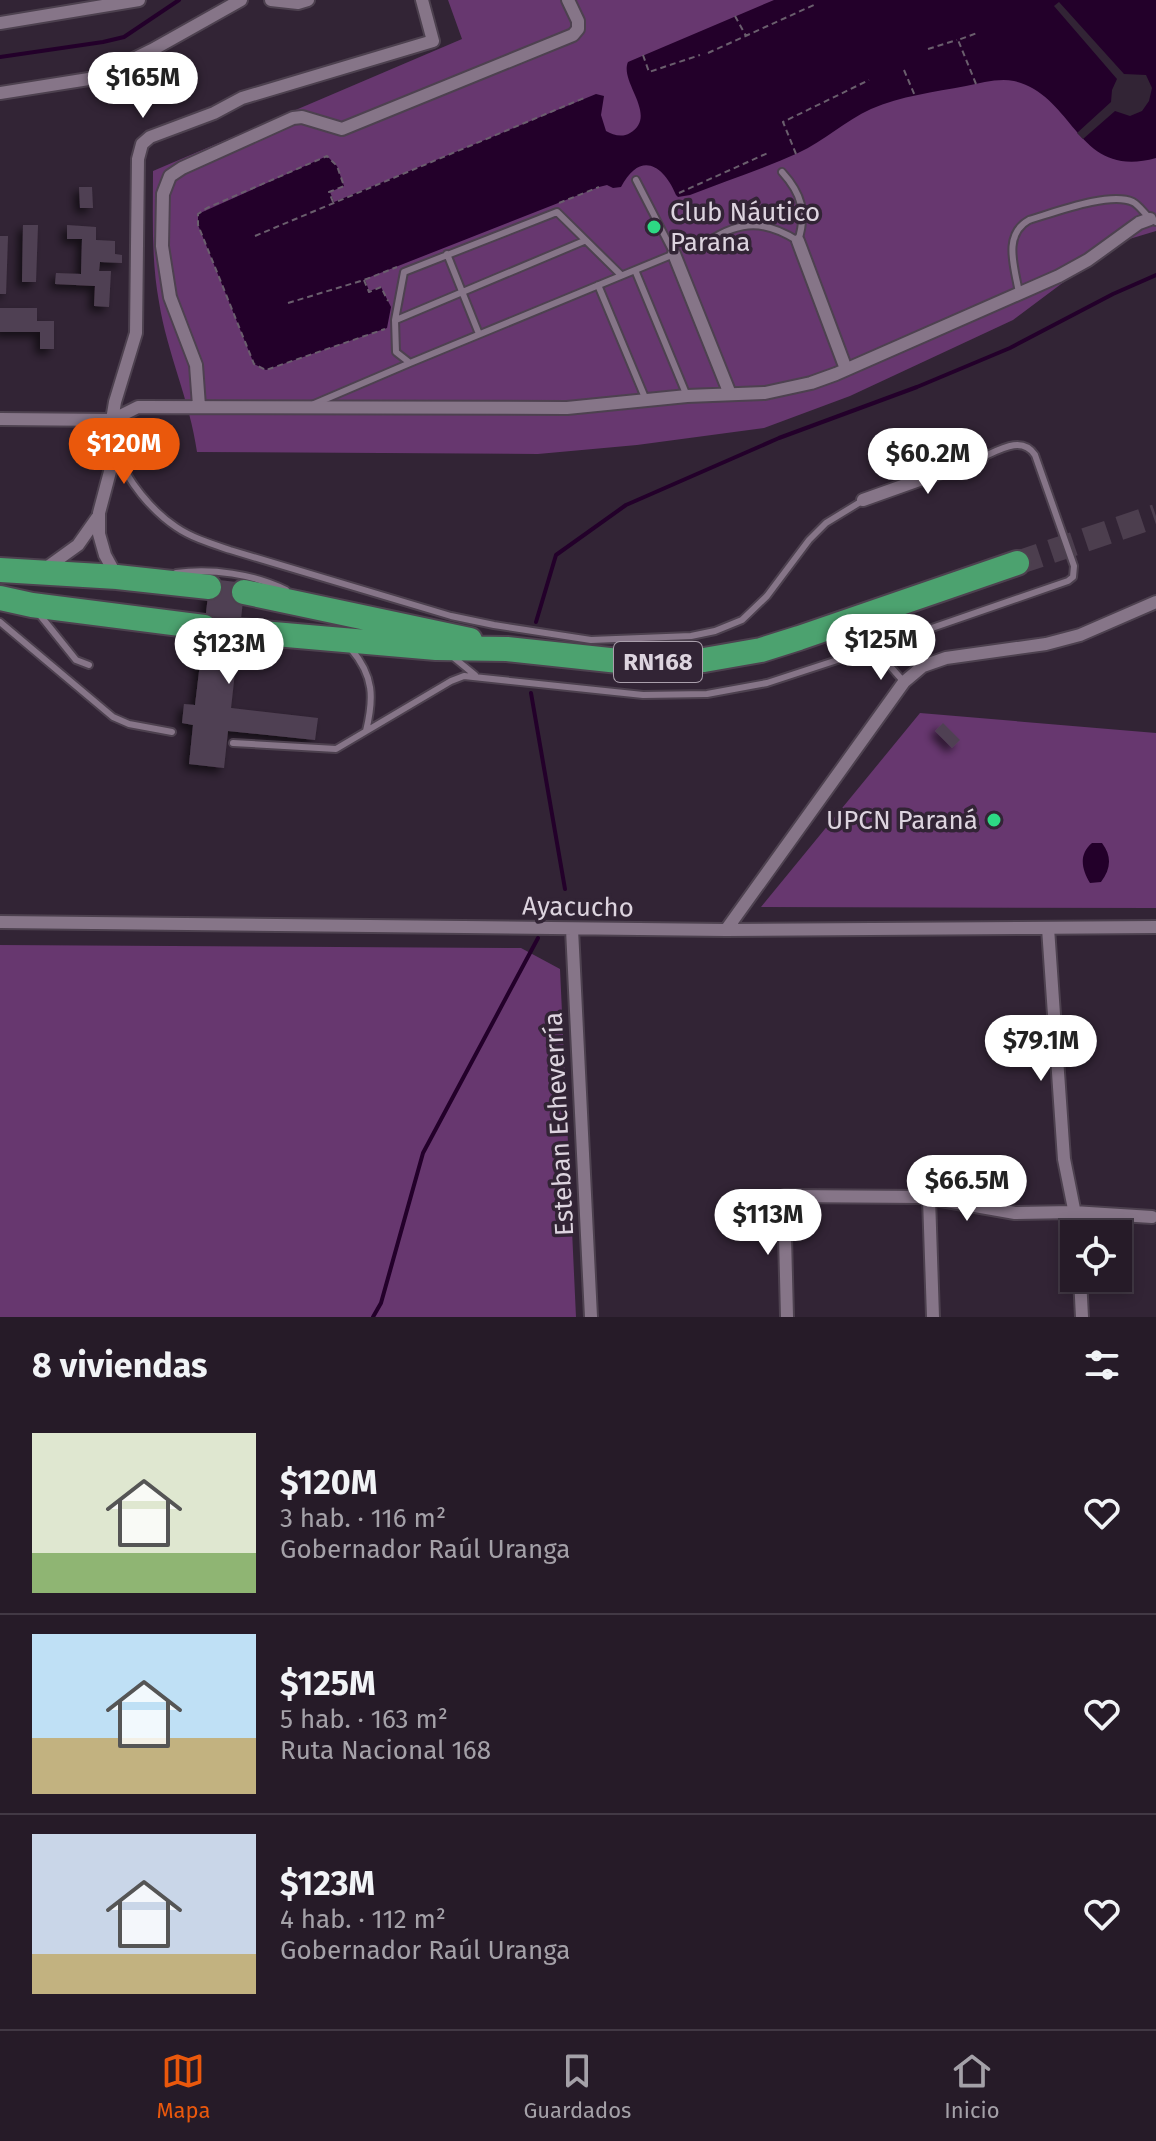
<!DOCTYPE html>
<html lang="es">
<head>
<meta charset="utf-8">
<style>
  :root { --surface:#261b28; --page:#2e2430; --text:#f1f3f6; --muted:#a4a1a8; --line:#423945; --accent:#ea580c }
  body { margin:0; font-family:"Fira Sans",sans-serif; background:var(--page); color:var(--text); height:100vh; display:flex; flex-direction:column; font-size:30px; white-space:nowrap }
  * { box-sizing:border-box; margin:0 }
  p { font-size:26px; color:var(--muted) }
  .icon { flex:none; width:44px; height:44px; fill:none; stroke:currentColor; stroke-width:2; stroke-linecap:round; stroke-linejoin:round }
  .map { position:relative; height:1317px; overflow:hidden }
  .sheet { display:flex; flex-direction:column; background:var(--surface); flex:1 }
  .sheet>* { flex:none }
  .controls { position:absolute; left:1060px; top:1220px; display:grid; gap:16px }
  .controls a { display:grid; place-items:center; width:72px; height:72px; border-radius:0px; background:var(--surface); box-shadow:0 4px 12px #0003,0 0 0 2px var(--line); font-size:40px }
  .price { position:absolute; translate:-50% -68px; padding:0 18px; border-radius:28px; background:#fff; color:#222; font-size:26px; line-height:52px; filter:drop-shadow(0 2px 4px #0008) }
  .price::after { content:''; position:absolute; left:50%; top:48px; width:24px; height:18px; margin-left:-12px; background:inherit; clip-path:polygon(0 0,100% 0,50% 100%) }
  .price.active { background:var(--accent); color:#fff }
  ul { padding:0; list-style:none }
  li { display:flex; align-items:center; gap:24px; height:200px; padding:0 32px }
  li+li { border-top:2px solid var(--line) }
  li span { display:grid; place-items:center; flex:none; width:224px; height:160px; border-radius:0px; color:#555 }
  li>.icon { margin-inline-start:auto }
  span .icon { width:96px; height:96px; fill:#fffc; stroke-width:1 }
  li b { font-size:34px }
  h2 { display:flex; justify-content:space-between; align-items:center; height:96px; padding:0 32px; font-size:34px }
  .tab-bar { display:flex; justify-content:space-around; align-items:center; height:112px; border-top:2px solid var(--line); background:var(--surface); font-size:22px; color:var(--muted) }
  .tab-bar a { display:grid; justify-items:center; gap:4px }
  .tab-bar .active { color:var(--accent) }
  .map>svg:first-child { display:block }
</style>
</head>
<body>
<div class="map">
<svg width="1156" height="1317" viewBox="0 0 1156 1317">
  <defs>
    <filter id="shadow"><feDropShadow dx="-5" dy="5" stdDeviation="4" flood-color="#0009"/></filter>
  </defs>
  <rect width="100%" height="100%" fill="#322435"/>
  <path fill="#67376f" d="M448,0h708v231l-40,12 -103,77 -163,76 -86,32 -127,17 -99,9 -341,-2c-7,-51 -30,-99 -38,-150 -8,-43 -6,-88 -6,-131l309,-132z
    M920,713l236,20v175l-395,-1z
    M0,945l521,3 39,21 16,348h-576z"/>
  <path fill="#23002a" d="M774,0h382v158c-80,22 -80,-62 -142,-77 -16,-3 -32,2 -48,5 -32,6 -65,10 -95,23 -26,12 -47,32 -73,44 -35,16 -72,28 -108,42l-12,2 -2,-2c-13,-31 -36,-44 -55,-8l-8,1 -6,-3 -8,2 -234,92 4,12 12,-4 10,20 -4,21 -121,42 -12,-6 -56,-139v-11l129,-58 10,10 7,20 -14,6 4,10 262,-108 8,2 -3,19 5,16c7,4 16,7 24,2 29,-17 -11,-51 -2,-71z
    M1092,843h10c10,13 9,26 -1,39l-11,1c-9,-15 -11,-29 2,-40z"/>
  <path fill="#322435" d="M1059,2l65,72 22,1 6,13 -3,13 -7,10 -12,5 -15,-5 -32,28 -6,-6 34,-31 1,-12 5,-11 -63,-73z"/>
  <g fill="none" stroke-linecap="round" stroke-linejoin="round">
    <path stroke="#23002a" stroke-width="4" d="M0,57l103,-15 21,-5 55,-37
      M536,622l20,-67 70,-50 153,-67 138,-51 93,-39 103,-54 43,-19
      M531,693l34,196
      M373,1317l8,-14 42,-150 115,-215"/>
  </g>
  <path fill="#504153" filter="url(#shadow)" d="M79,187h13l1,21h-13z
    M23,225h15l-2,57h-14z
    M67,225l29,2v13l19,1v13l7,1v8l-22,-1 -1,9h12l-2,36 -15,-1 1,-20 -40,-2 1,-11 25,1 1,-35h-15z
    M0,236h8l-2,58h-6z
    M0,308h37v13h17v28h-14v-17h-40z
    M210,579l35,4 -14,125 87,10 -3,22 -87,-9 -4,37 -35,-4 4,-39 -11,-2 2,-19 11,1z
    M943,723l17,17 -8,8 -17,-17z"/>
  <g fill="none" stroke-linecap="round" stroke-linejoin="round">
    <path stroke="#4c3e4e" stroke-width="24" stroke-dasharray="24 12" stroke-linecap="butt" d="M1017,563l139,-47
      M204,627l36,4"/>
    <g stroke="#4d414f" stroke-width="10">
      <path id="lane" d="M709,241c32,-21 56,-21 89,0 9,-28 4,-47 -16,-69
        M447,254l32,80
        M635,270l52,126
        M621,275l-64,-63 -153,60 -9,48 1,32 14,11 264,-109 -38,-74
        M598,285l48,115
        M1019,293c-4,-25 -17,-58 10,-73 24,-7 81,-29 104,-18 9,5 13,16 23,20
        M396,320l188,-79
        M314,404l96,-41
        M117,453c10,28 35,58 59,74 16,11 36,17 54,23l221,66 43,9 97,15 100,-4 24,-5 27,-11 25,-24 42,-56 17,-17 36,-22
        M176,573c36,-5 77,1 110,17
        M39,614l37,46 13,5
        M0,622l113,95 16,7 43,8
        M874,648l194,-67 5,-4 1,-11 -39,-111c-13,-20 -36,-5 -54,3
        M351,649c23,27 23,49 15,82
        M453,657l22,18
        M233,743l103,6 115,-68 13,-5 179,19 64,-1 60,-11 107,-35 30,34"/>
    </g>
    <g stroke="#4d414f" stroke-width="16">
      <path id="street" d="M271,0l27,3 10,-3
        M0,23l139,-23
        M0,93l95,-15 57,-28 89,-50
        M798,241l48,128
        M674,254l56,140
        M199,406l-3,-41 -26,-68 -8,-51 1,-52 7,-18 12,-8 111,-50 9,-1 40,12 231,-94 5,-6v-8l-10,-21
        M0,419l112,1 26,-13 429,1 120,-12 78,-3 46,-10 25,-9 223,-98 29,-16 51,-37 11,-4
        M863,500l118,-42
        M42,571l36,-26 19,-27
        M117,577l-12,-22 -6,-21v-21l17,-64 -4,-29 3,-18 21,-69 2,-174 4,-15 8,-7 64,-24 28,-15 191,-57 -11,-41
        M0,922l726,8 430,-3
        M1048,928l16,231 15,75
        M572,929l19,388
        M726,930l178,-248 19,-16 23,-8 100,-14 34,-9 76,-33
        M929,1198l4,119
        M1080,1278l2,39
        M787,1317l-3,-121 140,1 91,16 58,-1 79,5"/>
    </g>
    <g stroke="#4d414f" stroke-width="28">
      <path id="highway" d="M0,570l117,7 92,10
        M244,592l226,48
        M0,598l32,7 172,22
        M240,631l196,17 71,1 112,12 85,-1 57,-10 38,-12 218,-75"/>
    </g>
    <path stroke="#6a5e6d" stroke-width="2" stroke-dasharray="6 4" stroke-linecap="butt" d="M735,16l11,20
      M928,49l29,-9
      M708,53l108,-49
      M643,55l6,17 51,-17
      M904,70l11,26
      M976,84l-18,-44 19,-7
      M796,154l-13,-32 86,-42
      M679,193l91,-41
      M333,202l-4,-10 15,-6 -7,-20 -10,-10 -120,52 -9,6v11l56,139 12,6 119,-41
      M559,203l40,-16
      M255,236l329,-138
      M364,280l5,12 12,-5 7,14
      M288,303l76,-23 33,-13"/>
    <use href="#lane" stroke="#867588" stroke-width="6"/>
    <use href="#street" stroke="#867588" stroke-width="12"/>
    <use href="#highway" stroke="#4ca26f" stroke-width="24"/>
  </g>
  <g fill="#2dd884" stroke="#322435" stroke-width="3">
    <circle cx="654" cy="227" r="8"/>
    <circle cx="994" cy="820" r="8"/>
  </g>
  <g text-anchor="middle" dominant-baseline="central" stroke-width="7" stroke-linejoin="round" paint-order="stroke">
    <rect fill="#322435" stroke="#aa9fac" stroke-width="2" x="614" y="642" width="88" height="40" rx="6"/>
    <g font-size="24" font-weight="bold" fill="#ddd4df">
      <text x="658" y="662">RN168</text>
    </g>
    <g font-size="26" fill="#ddd4df" stroke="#322435" text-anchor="start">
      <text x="670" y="212">Club Náutico<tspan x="670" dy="30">Parana</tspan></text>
      <text x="978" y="820" text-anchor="end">UPCN Paraná</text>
    </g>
    <g font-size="26" fill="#ddd4df" stroke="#322435">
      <text transform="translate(578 907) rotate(1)">Ayacucho</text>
      <text transform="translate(559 1124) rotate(-93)">Esteban Echeverría</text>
    </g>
  </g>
</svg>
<div class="controls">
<a><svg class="icon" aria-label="locate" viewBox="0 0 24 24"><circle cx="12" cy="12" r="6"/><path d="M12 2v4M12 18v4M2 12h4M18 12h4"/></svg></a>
</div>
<b class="price" style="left:143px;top:120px">$165M</b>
<b class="price active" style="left:124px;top:486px">$120M</b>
<b class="price" style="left:928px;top:496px">$60.2M</b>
<b class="price" style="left:881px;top:682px">$125M</b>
<b class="price" style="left:229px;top:686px">$123M</b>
<b class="price" style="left:1041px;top:1083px">$79.1M</b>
<b class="price" style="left:967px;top:1223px">$66.5M</b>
<b class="price" style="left:768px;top:1257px">$113M</b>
</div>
<section class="sheet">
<h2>8 viviendas<svg class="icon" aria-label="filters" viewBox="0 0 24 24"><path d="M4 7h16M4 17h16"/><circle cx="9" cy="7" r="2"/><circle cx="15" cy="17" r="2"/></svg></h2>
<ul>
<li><span style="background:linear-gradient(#dfe7d0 75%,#8fb573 0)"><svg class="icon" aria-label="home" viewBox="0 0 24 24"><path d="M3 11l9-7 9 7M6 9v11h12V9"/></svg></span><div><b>$120M</b><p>3 hab. · 116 m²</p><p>Gobernador Raúl Uranga</p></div><svg class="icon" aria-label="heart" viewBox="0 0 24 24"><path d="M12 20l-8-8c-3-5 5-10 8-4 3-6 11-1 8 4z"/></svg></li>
<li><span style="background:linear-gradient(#bfe0f5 65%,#c2b280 0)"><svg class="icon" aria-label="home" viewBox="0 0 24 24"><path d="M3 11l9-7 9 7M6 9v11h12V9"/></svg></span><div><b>$125M</b><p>5 hab. · 163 m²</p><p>Ruta Nacional 168</p></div><svg class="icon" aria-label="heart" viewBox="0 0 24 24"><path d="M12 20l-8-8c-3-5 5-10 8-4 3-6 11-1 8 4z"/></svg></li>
<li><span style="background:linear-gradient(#c9d6e8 75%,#c2b280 0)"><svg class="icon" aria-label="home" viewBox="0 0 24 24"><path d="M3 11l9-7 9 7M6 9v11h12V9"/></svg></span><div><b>$123M</b><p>4 hab. · 112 m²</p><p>Gobernador Raúl Uranga</p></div><svg class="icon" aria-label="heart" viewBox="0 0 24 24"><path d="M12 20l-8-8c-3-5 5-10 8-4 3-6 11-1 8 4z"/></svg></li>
</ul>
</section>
<nav class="tab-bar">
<a class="active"><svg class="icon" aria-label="map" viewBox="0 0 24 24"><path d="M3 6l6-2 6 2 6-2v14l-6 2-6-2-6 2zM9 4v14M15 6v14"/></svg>Mapa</a>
<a><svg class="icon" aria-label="saved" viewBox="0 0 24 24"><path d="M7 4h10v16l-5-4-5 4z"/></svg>Guardados</a>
<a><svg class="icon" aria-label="home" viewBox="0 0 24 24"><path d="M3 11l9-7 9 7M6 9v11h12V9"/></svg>Inicio</a>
</nav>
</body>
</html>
